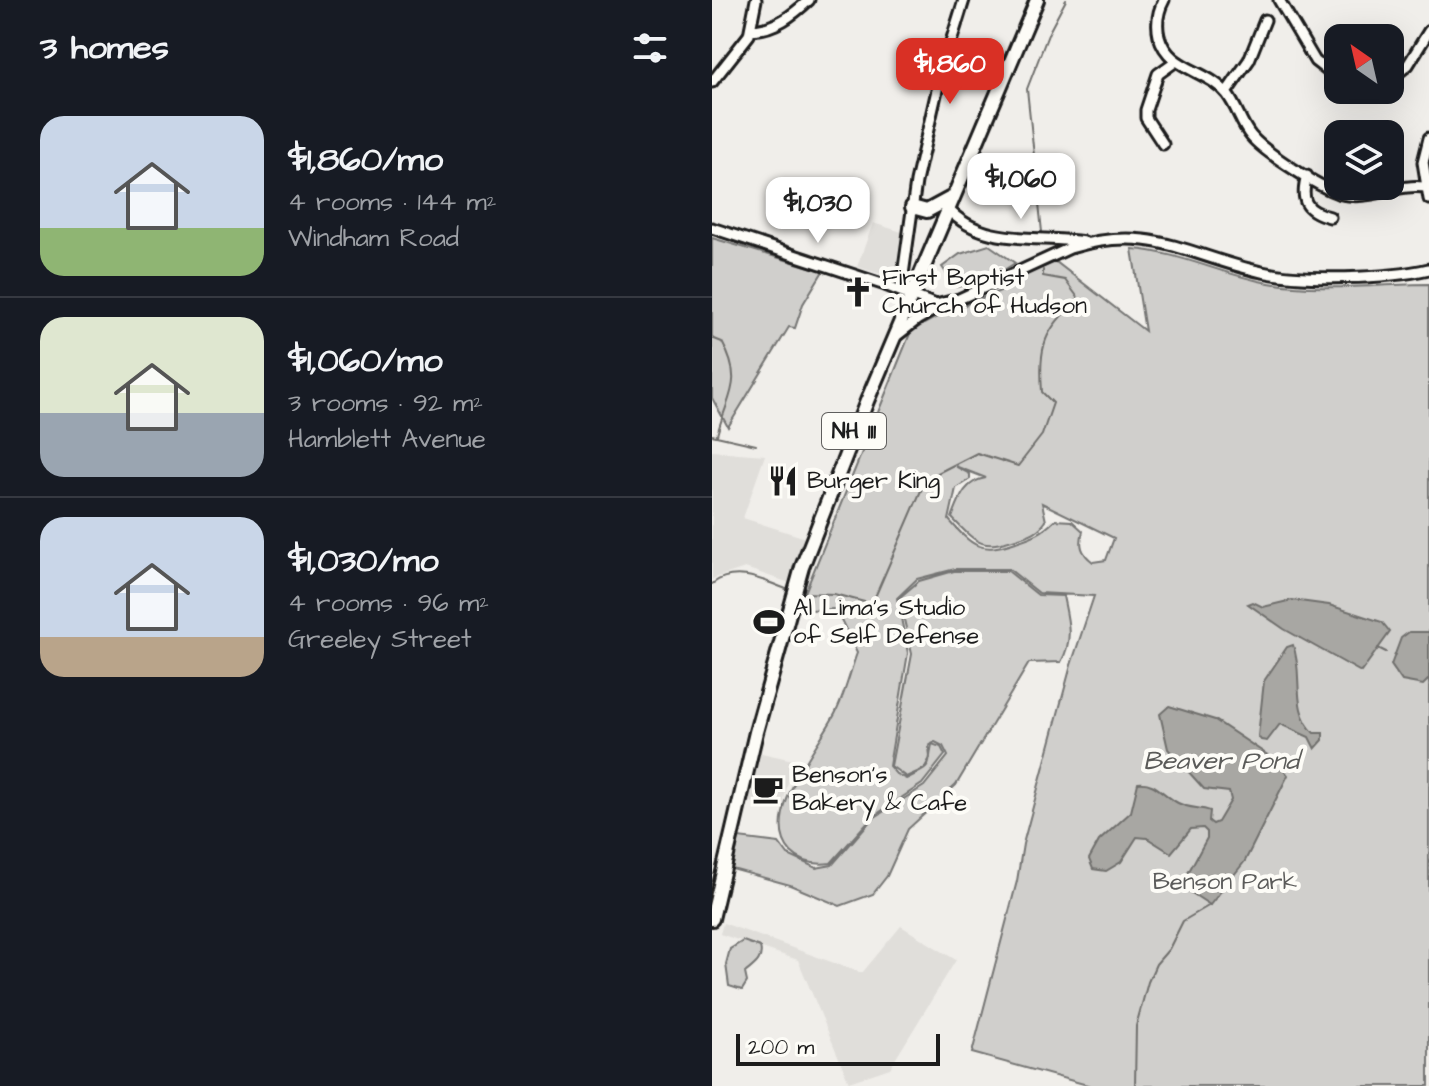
<!DOCTYPE html>
<html lang="en">
<head>
<meta charset="utf-8">
<style>
  :root { --surface:#171b24; --page:#242831; --text:#f1f3f6; --muted:#9ea1a6; --line:#363941; --accent:#d93025 }
  body { margin:0; font-family:"Architects Daughter",sans-serif; background:var(--page); color:var(--text); height:100vh; display:flex; flex-direction:column; font-size:30px; white-space:nowrap }
  * { box-sizing:border-box; margin:0 }
  p { font-size:26px; color:var(--muted) }
  .icon { flex:none; width:44px; height:44px; fill:none; stroke:currentColor; stroke-width:2; stroke-linecap:round; stroke-linejoin:round }
  .map { position:relative; flex:1; overflow:hidden }
  .details { display:flex; flex-direction:column; background:var(--surface); width:712px }
  .details>* { flex:none }
  .needle { width:52px; rotate:326deg }
  .fabs { position:absolute; left:612px; top:24px; display:grid; gap:16px }
  .fabs a { display:grid; place-items:center; width:80px; height:80px; border-radius:16px; background:var(--surface); box-shadow:0 8px 32px #0002; font-size:40px }
  .scale { position:absolute; left:24px; bottom:20px; width:204px; box-sizing:border-box; padding-left:8px; border:4px solid #1c1c1c; border-top:0; font-size:22px; line-height:28px; white-space:nowrap; color:#1c1c1c; -webkit-text-stroke:6px #fdfcf7; paint-order:stroke }
  .price { position:absolute; translate:-50% -68px; padding:0 18px; border-radius:16px; background:#fff; color:#222; font-size:26px; line-height:52px; filter:drop-shadow(0 2px 4px #0008) }
  .price::after { content:''; position:absolute; left:50%; top:48px; width:24px; height:18px; margin-left:-12px; background:inherit; clip-path:polygon(0 0,100% 0,50% 100%) }
  .price.selected { background:var(--accent); color:#fff }
  ul { padding:0; list-style:none }
  li { display:flex; align-items:center; gap:24px; height:200px; padding:0 40px }
  li+li { border-top:2px solid var(--line) }
  li span { display:grid; place-items:center; flex:none; width:224px; height:160px; border-radius:24px; color:#555 }
  li>.icon { margin-inline-start:auto }
  span .icon { width:96px; height:96px; fill:#fffc; stroke-width:1 }
  li b { font-size:34px }
  h2 { display:flex; justify-content:space-between; align-items:center; height:96px; padding:0 40px; font-size:34px }
  main { display:flex; flex:1; min-height:0 }
  .map>svg:first-child { display:block }
</style>
</head>
<body>
<main>
<section class="details">
<h2>3 homes<svg class="icon" aria-label="filters" viewBox="0 0 24 24"><path d="M4 7h16M4 17h16"/><circle cx="9" cy="7" r="2"/><circle cx="15" cy="17" r="2"/></svg></h2>
<ul>
<li><span style="background:linear-gradient(#c9d6e8 70%,#8fb573 0)"><svg class="icon" aria-label="home" viewBox="0 0 24 24"><path d="M3 11l9-7 9 7M6 9v11h12V9"/></svg></span><div><b>$1,860/mo</b><p>4 rooms · 144 m²</p><p>Windham Road</p></div></li>
<li><span style="background:linear-gradient(#dfe7d0 60%,#9aa5b1 0)"><svg class="icon" aria-label="home" viewBox="0 0 24 24"><path d="M3 11l9-7 9 7M6 9v11h12V9"/></svg></span><div><b>$1,060/mo</b><p>3 rooms · 92 m²</p><p>Hamblett Avenue</p></div></li>
<li><span style="background:linear-gradient(#c9d6e8 75%,#b9a48a 0)"><svg class="icon" aria-label="home" viewBox="0 0 24 24"><path d="M3 11l9-7 9 7M6 9v11h12V9"/></svg></span><div><b>$1,030/mo</b><p>4 rooms · 96 m²</p><p>Greeley Street</p></div></li>
</ul>
</section>
<div class="map">
<svg width="717" height="1086" viewBox="0 0 717 1086">
  <rect width="100%" height="100%" fill="#f0eeea"/>
  <filter id="ink" filterUnits="userSpaceOnUse"><feTurbulence type="fractalNoise" baseFrequency=".0125" numOctaves="2"/><feDisplacementMap in="SourceGraphic" scale="16" xChannelSelector="R" yChannelSelector="G"/><feConvolveMatrix kernelMatrix="1 2 1 2 8 2 1 2 1" color-interpolation-filters="sRGB"/></filter>
  <g filter="url(#ink)">
    <path fill="#e0deda" d="M161,223l32,10 -10,45 -38,-11z
      M0,451l53,4 -22,63 66,21 -16,45 -48,-16 -33,11z
      M45,752l36,8 -11,49 -36,-8z
      M11,923l139,50 39,-47 55,34 -66,108 -41,14 -51,-122 -78,-26z"/>
    <path fill="#d0cfcc" stroke="#767674" stroke-width="2" fill-rule="evenodd" d="M0,238l111,33 -20,33 -8,24 -6,-1 -61,100 -16,-29z
      M277,245l26,18 -30,19 -29,5 -14,-20 18,-13z
      M420,249c48,3 90,26 137,34 52,9 107,1 160,1v802h-338l-119,-33 45,-172 6,-37 48,-179 23,-69 -55,-3 -30,-24h-54l-38,10 -20,19 11,55 -19,113 7,8 10,5c27,-13 21,-9 26,-35l9,3 4,8 -23,29 -51,34 -40,45c-14,2 -29,0 -40,-11 -33,-36 29,-107 45,-140 9,-18 14,-40 21,-59l-21,-44 -29,1 -3,-15 107,-264 33,-18 56,-22 18,-14 38,-15 89,69zM243,466l31,12c-22,3 -27,22 -34,40 27,28 30,32 67,20 13,-4 19,-6 27,-17l-4,-18 72,35 -8,22 -13,2c-12,-9 -14,-17 -10,-31l-11,-10 -17,-1c-14,14 -21,16 -39,22 -36,12 -43,5 -67,-22l7,-32 14,-9v-5z
      M242,571h54l30,24 25,1c5,24 11,43 -2,66l-32,1 -73,122 -48,44 -21,47 -14,18 -33,12 -50,-21 -58,-16 7,-31 40,5 9,12 28,13 16,-3 40,-46 52,-33 24,-30 -5,-10 -8,-4 -6,4 1,12 -6,11 -18,8 -15,-11 21,-112 -13,-56 20,-17z
      M31,941l17,6c4,13 -7,19 -15,26l2,9 -5,8 -13,-4 -3,-22 4,-15z"/>
    <path fill="#a8a7a3" stroke="#706f6d" stroke-width="2" d="M580,600l37,5 53,17 8,10 -29,40 -77,-43 -36,-25 5,-2 10,5z
      M697,632h20v47l-6,6 -21,-4 -11,-16 10,-27z
      M581,645c11,29 -3,64 21,88h9v7l-8,9 -6,-12 -29,-13 -13,17 -6,-1 -3,-4 6,-55 23,-34z
      M457,706l46,14 63,42 10,13 -43,86 -35,44 -29,-19 26,-48v-6l-4,-4 -12,1 -20,24 -24,-15 -10,-1 -16,25 -15,9 -13,-2 -4,-10 10,-18 32,-29 7,-29c16,-3 26,13 40,20 12,6 21,4 32,8l-1,10 4,3 5,-2 13,-22 -2,-8 -25,-3 -36,-40 -8,-35z"/>
    <g fill="none" stroke-linecap="round" stroke-linejoin="round">
      <path stroke="#706f6d" stroke-width="2" d="M330,232l-15,-143 22,-57 17,-32
        M0,338l10,4c23,42 5,53 -5,93
        M0,435l44,10
        M0,584c22,-18 51,-4 74,5
        M92,593l30,1 38,10 54,-125 51,-26 41,13 24,-31 11,-32 -11,-11c-3,-46 1,-62 37,-93l-14,-19 -22,-4v-6
        M666,648l8,4
        M423,1086l1,-60 12,-44 8,-18 13,-15 14,-28 27,-16"/>
      <g stroke="#1c1c1c" stroke-width="15">
        <path id="minor" d="M452,0c-6,11 -8,23 -5,36 9,34 48,33 68,58 10,13 14,30 24,42 13,16 68,51 87,57 31,10 60,-12 91,-5
          M567,0l36,61 23,18
          M40,30c23,-1 41,-15 57,-30
          M678,79l18,-14 21,-34
          M0,82l37,-47 7,-35
          M514,93l23,-33 16,-40
          M717,138l-6,24 6,37
          M451,144l-17,-26v-8l12,-36 18,-13
          M595,176c-7,24 -2,35 23,41
          M235,208c35,39 90,27 137,34
          M0,228l173,57 51,20 23,-6 111,-51c81,-25 118,8 192,24 42,9 125,7 167,-3
          M199,297l-9,-15 14,-100 24,-105 24,-77
          M183,337l23,-18 23,-13"/>
      </g>
      <g stroke="#1c1c1c" stroke-width="18">
        <path id="major" d="M200,207l15,4 24,-13
          M0,919l44,-187 46,-165 65,-166 170,-401"/>
      </g>
      <use href="#minor" stroke="#fdfcf7" stroke-width="9"/>
      <use href="#major" stroke="#fdfcf7" stroke-width="12"/>
    </g>
  </g>
  <defs>
    <g id="church-bare" transform="scale(2.4)"><path d="M-1.2-6h2.4v3.5h3.3v2.4h-3.3V6h-2.4V-.1h-3.3v-2.4h3.3Z" fill="#1c1c1c" stroke="#fdfcf7" stroke-width="2.5" paint-order="stroke"/></g>
    <g id="restaurant-bare" transform="scale(2.4)"><path d="M-5-6h1v4h1v-4h1v4h1v-4h1v5L-1.5 .5V6h-2V.5L-5-1ZM5-6V6H3V1.5H1.5Q1.5-4 5-6Z" fill="#1c1c1c" stroke="#fdfcf7" stroke-width="2.5" paint-order="stroke"/></g>
    <g id="stadium-bare" transform="scale(2.4)"><path d="M0-5a6.5 5 0 1 0 0 10a6.5 5 0 1 0 0-10ZM-3.5-1.8h7v3.6h-7Z" fill="#1c1c1c" stroke="#fdfcf7" stroke-width="2.5" paint-order="stroke"/></g>
    <g id="cafe-bare" transform="scale(2.4)"><path d="M-5.5-4.5H6V0H3Q3 3.5 0 3.5H-2.5Q-5.5 3.5-5.5 0ZM3-3.2v2h1.7v-2ZM-6 4.5H4V6H-6Z" fill="#1c1c1c" stroke="#fdfcf7" stroke-width="2.5" paint-order="stroke"/></g>
  </defs>
  <g fill-rule="evenodd">
    <use href="#church-bare" x="146" y="292"/>
    <use href="#restaurant-bare" x="71" y="481"/>
    <use href="#stadium-bare" x="57" y="622"/>
    <use href="#cafe-bare" x="56" y="789"/>
  </g>
  <g text-anchor="middle" dominant-baseline="central" stroke-width="8" stroke-linejoin="round" paint-order="stroke">
    <rect fill="#fdfcf7" stroke="#605f5e" stroke-width="2" x="110" y="413" width="64" height="36" rx="6"/>
    <g font-size="22" font-weight="bold" fill="#1c1c1c">
      <text x="142" y="431">NH 111</text>
    </g>
    <g font-size="24" fill="#1c1c1c" stroke="#fdfcf7" text-anchor="start">
      <text x="170" y="278">First Baptist<tspan x="170" dy="28">Church of Hudson</tspan></text>
      <text x="95" y="481">Burger King</text>
      <text x="81" y="608">Al Lima's Studio<tspan x="81" dy="28">of Self Defense</tspan></text>
      <text x="80" y="775">Benson's<tspan x="80" dy="28">Bakery &amp; Cafe</tspan></text>
    </g>
    <g font-size="24" fill="#5b5b5a" stroke="#fdfcf7">
      <text x="513" y="882">Benson Park</text>
    </g>
    <g font-size="26" font-style="italic" fill="#5b5b59" stroke="#fdfcf7">
      <text x="509" y="761">Beaver Pond</text>
    </g>
  </g>
</svg>
<div class="fabs">
<a><svg class="needle" viewBox="-14 -14 28 28"><path d="M0-13l5 13h-10z" fill="#e53935"/><path d="M0 13l5-13h-10z" fill="#9ea1a6"/></svg></a>
<a><svg class="icon" aria-label="layers" viewBox="0 0 24 24"><path d="M12 4l9 5-9 5-9-5zM3 14l9 5 9-5"/></svg></a>
</div>
<div class="scale">200 m</div>
<b class="price selected" style="left:238px;top:106px">$1,860</b>
<b class="price" style="left:309px;top:221px">$1,060</b>
<b class="price" style="left:106px;top:245px">$1,030</b>
</div>
</main>
</body>
</html>
